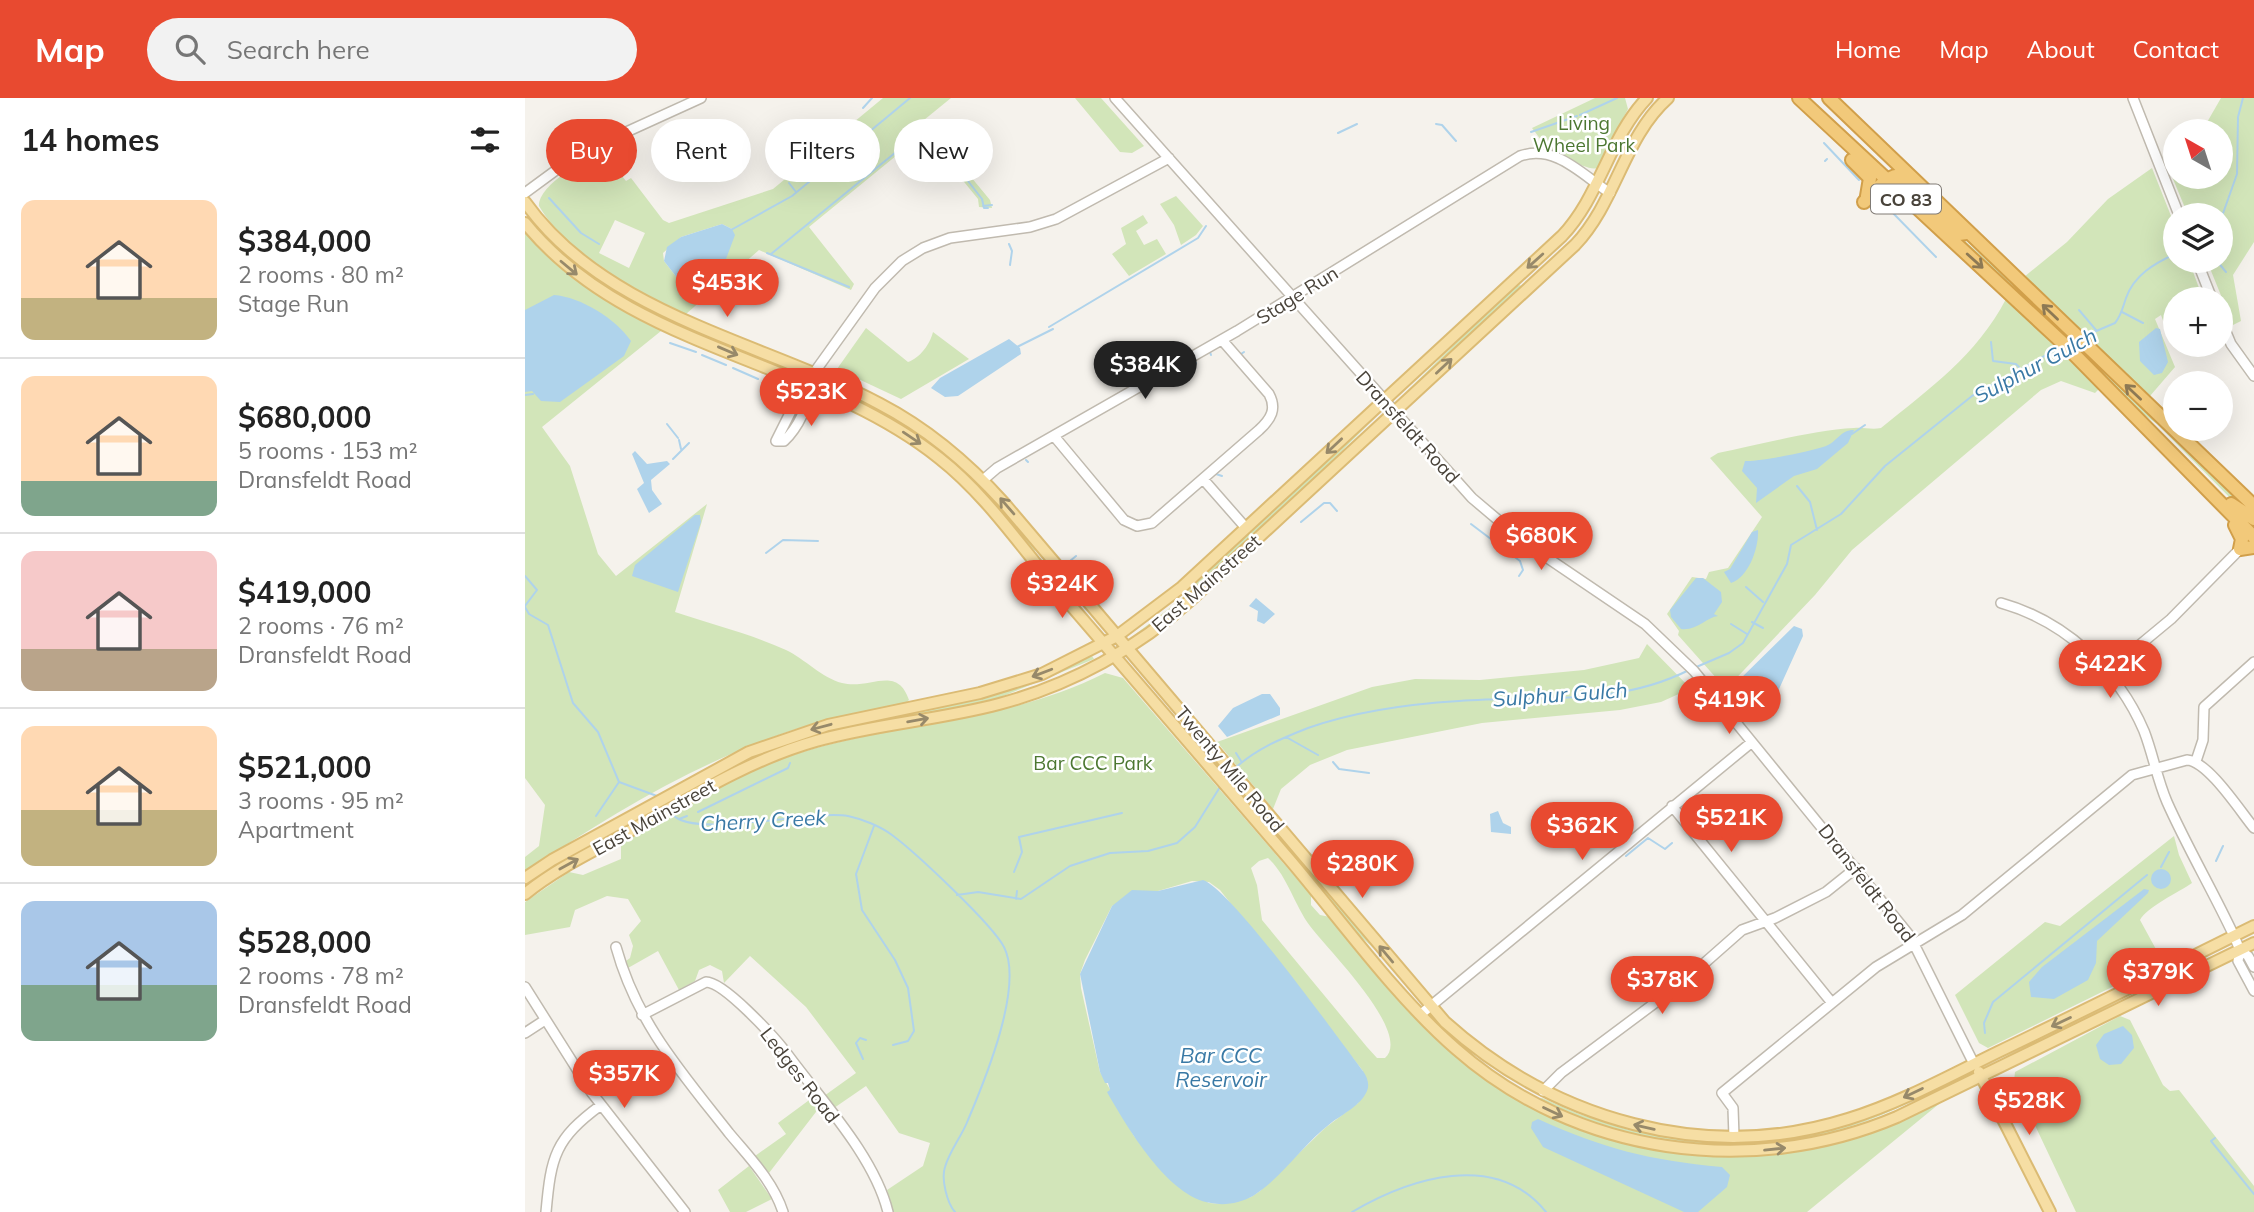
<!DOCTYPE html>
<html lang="en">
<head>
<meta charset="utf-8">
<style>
  :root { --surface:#fff; --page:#f2f2f2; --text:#222; --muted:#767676; --line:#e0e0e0; --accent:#e84a30 }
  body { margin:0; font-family:Mulish,sans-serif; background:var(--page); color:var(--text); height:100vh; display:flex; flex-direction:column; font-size:26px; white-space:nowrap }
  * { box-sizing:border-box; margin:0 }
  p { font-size:23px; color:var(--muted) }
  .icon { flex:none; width:38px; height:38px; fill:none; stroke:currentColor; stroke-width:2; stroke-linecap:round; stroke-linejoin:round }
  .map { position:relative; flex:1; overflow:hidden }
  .panel { display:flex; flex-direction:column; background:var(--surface); width:525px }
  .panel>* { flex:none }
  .hud { position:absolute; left:21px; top:21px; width:665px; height:63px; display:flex; gap:14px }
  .needle { width:46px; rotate:321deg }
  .buttons { position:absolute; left:1638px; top:21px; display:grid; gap:14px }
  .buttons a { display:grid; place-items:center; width:70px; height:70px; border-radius:50%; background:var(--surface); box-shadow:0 7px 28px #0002; font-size:35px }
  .price { position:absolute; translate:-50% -60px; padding:0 16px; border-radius:24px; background:var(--accent); color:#fff; font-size:23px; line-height:46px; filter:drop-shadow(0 2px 4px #0008) }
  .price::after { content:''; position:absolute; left:50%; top:42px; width:21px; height:16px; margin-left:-10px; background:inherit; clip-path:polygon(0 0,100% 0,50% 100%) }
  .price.on { background:#222; color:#fff }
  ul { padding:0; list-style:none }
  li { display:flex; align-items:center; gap:21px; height:175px; padding:0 21px }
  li+li { border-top:2px solid var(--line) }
  li span { display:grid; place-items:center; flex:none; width:196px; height:140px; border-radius:14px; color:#555 }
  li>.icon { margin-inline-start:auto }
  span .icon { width:84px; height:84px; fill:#fffc; stroke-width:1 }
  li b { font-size:30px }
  h2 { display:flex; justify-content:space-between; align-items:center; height:84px; padding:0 21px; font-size:30px }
  .pill { padding:0 24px; border-radius:32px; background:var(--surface); box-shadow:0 7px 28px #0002; font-size:24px; line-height:63px }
  .pill.on { background:var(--accent); color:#fff }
  header { display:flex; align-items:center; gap:42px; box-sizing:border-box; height:98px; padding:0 35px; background:var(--accent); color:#fff }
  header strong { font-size:33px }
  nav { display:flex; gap:38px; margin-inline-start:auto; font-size:24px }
  .search { width:490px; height:63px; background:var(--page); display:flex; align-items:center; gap:18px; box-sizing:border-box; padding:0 24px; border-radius:38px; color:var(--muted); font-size:26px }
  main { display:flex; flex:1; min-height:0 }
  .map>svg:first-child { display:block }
</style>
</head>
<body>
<header>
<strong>Map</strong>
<div class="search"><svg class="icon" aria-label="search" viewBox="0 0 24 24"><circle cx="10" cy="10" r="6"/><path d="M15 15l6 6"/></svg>Search here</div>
<nav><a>Home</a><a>Map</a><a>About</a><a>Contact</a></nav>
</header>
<main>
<section class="panel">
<h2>14 homes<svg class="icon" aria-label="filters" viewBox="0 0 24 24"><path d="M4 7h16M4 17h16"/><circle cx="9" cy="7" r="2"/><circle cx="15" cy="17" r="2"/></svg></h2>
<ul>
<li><span style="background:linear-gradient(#ffd9b3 70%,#c2b280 0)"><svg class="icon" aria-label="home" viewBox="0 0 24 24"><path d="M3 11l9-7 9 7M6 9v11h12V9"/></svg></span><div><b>$384,000</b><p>2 rooms · 80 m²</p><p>Stage Run</p></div></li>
<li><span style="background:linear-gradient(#ffd9b3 75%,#7fa58c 0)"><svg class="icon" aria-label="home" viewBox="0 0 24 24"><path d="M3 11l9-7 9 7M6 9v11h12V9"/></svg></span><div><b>$680,000</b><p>5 rooms · 153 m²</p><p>Dransfeldt Road</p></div></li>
<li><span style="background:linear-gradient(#f6c9c9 70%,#b9a48a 0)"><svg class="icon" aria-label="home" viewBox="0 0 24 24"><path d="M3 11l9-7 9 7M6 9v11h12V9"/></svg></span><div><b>$419,000</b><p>2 rooms · 76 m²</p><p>Dransfeldt Road</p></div></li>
<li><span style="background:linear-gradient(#ffd9b3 60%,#c2b280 0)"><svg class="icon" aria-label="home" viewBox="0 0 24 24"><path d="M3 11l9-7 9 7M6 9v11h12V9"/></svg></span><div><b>$521,000</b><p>3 rooms · 95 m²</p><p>Apartment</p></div></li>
<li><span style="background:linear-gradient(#a9c7e8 60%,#7fa58c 0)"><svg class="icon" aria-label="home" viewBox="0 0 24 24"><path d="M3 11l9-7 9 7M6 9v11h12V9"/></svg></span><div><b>$528,000</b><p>2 rooms · 78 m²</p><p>Dransfeldt Road</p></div></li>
</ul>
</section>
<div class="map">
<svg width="1729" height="1114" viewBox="0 0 1729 1114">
  <rect width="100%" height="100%" fill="#f5f2ec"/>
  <path fill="#d2e5b9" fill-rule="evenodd" d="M358,0h68l-27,22 66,80 2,8 -13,-1 -1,-8 -54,-66 -115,94 45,57 -3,6 -92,-40 -73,64c-52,-23 -117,-58 -147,-108 0,-22 48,-49 67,-50l20,25 5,-3 32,42 6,3 104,-34zM90,122l30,13 -16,35 -30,-15zM197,126l10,5v13l-51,41 -17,-22 -1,-8 18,-16z
    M550,0h26l43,48 -12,7 -12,-1z
    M1070,0h30l3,11 -31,59c-10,4 -39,-17 -56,-20l3,-4 -12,-16z
    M1696,0h33v144l-21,33 8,46 -8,4 -26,-64h14v-46h-33l-20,-48 7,-3v13h46v-46h-19z
    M1627,70l23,58v35h14l10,27 -5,4 3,7h-22v36l-6,2 -8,-22 -6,4 20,48 -25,29 -126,-119 43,-35 41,-43z
    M1373,84l100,88 256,243 -10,-1 -87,-88 -18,-13 -97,-96z
    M651,98l27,30 -7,9 -15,10 -7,-20 -14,-21z
    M618,117l5,8 -12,8 8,14 13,-6 9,15 -37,22 -17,-22 14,-10 -5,-16z
    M0,133l27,28 29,24 80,48 -119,96 28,39 28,88 18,22 91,-72 -32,108c36,12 76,22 111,38 19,9 36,28 56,33 28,7 55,-19 67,17l-4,4c-30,6 -61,10 -90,19 -104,31 -200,88 -290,149v-15l14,-11 6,-41 -20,-27z
    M995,187l3,3 -121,108 110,-108z
    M1481,201l93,90 -4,4 -34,-12 -20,9 -189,160 -37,45 -89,94 -48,-54 1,-4 -12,-17 25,-37 14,2 3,-7 19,-4 34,-51 -52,-59 8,-5c41,-8 95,-23 136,-25 10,-1 17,2 27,0 48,-39 96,-73 125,-129z
    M341,230l42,34c12,-4 22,-18 25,-30l36,27 -68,40 -64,-30z
    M304,291c25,11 51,20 74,34 53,30 94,78 133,125l-1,3 -100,-101 -35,-25z
    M852,318l-97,96 -110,101 -37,23 46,-35 44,-46z
    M1122,546l50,51 -14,-3 -22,10 -41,8 -138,13 -135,27 -37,15 -29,24 -8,20 -56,-67 155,-55 43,-8 65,1 104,-10 55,-12z
    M567,558l2,3 -103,42 -138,27 -164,64 -2,-2c34,-19 69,-39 106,-51 98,-32 205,-38 299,-83z
    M580,575l18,5 188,217v10l9,10 10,2 105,118 123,84 53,19 80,16 89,-1 92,-22 73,-32 -138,113h-914l-6,-22 36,-24 7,-23 -31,-10 -33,-47 -32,22 -10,-12 32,-23 -50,-66 -56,-51 -26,27 -2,-12 -12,-6 -11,5 -4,11 -16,9 -21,-39 -30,17 -2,-7 4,-3 3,-12 -4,-11 12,-14 -13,-22 -21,-3 -32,14 -5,17 -45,8v-33l44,-30 14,3 38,-16v-15c65,-38 132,-81 206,-99 94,-24 189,-27 278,-72zM743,760c19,17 26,46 42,68 16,22 103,107 75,132h-8l-10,-11 -105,-127 -5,-35 -6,-17 8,-7zM667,783l17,1 11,8 143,181 -5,32 -33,25 -65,63 -9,6 -28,7 -14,-1 -29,-16 -23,-22 -23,-29 -26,-44 3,-1 -11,-19 -19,-84 -1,-14 5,-14 27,-54 30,-15h16z
    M686,656l170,201 -23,-21 -129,-152 -20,-24z
    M1649,738l5,19 13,28c-13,9 -45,24 -52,37l23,42 -175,86 -9,-5 -24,-48 90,-73 15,4z
    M1595,918l10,4 33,65 7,6 9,-1 75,96v26h-178l-62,-131 1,-9z
    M1435,979c-11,9 -29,15 -43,22 -61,30 -115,45 -183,46l64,-8 64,-16z
    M287,1000l7,10 -50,65 -14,-17 31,-22 -8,-11z
    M1017,1000l37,16 50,16 93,14c-64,0 -128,-15 -184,-45z
    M224,1068l23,33 -26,13h-16l-12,-22z"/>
  <path fill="#afd3eb" d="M197,126l10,5 3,6 -9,24 -29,25 -16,-1 -17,-22 3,-14 14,-10z
    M29,197c27,2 62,24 77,46l-7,15 -64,46 -19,-1 -9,-10 -7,1v-82z
    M1631,230l4,1 8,33 -6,11 -8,2 -14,-14 -1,-19z
    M484,241l11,9 1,6 -63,42 -13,1 -14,-9 9,-10z
    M1329,332l-6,13 -31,26 -23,7 -38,27 1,-15 -15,-17 3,-10c15,1 66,-10 81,-15 12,-5 14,-16 28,-16z
    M110,353l12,13 20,-3 3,3 -19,16 1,10 10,14 -13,9 -12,-24 7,-6 -12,-29z
    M170,417h5l1,7 -23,70 -46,-16 3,-11z
    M1233,432c1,17 -9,47 -27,53l-7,-11 6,-3 22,-37z
    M1171,480h7l18,14 1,10 -8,12 4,2c-11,1 -21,15 -37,13l-10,-12 -1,-7z
    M731,500l19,16 -11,10 -7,-3 1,-10 -9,-5z
    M1269,528l8,3 1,7 -33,73 -8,5 -27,-25v-5z
    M737,596h8l10,14v7l-53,22 -9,-11 15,-18z
    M973,713l5,12 8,4v7l-20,-2 -1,-18z
    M1626 781a10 10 0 1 1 20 0a10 10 0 1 1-20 0Z
    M678,782c28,9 135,158 160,191 4,6 7,13 4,20 -6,14 -24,23 -36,32 -28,21 -48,54 -78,73 -13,7 -28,10 -42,7 -43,-6 -84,-76 -104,-111l3,-2 -2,-7h-3l-5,-11 -20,-98 32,-68 20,-16 26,1z
    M1619,791l5,1 -1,3 -51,48 -1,22 -8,17 -34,19 -23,-2 -2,-15 13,-15z
    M1598,928l9,9 2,13 -13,16 -12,1 -9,-6 -4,-14 8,-11z
    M1013,1021c67,30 110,41 184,48l8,8 -3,12 -29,25h-14l-141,-65 -12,-19 1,-6z"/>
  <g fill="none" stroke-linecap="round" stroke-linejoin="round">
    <path stroke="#afd3eb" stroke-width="2" d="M338,10l9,-10
      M1055,17l37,-17
      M911,26l6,1 14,16
      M1006,34l46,-16
      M813,35l19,-9
      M1299,45l35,37
      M1300,63l2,-2
      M264,85l7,9
      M24,100l32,35 18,11
      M458,108l9,-1
      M1363,110l48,49
      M1696,121l16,-45 1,-57 5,-19
      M206,132l61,-34 118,-98
      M484,146l3,7 -2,14
      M242,155l82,34
      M246,156l152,-124 17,15 42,54 2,9h4
      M1692,163l9,11
      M1554,212l17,20
      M1597,214l21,11
      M524,229l149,-89 8,-12
      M1562,237l28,-12c6,-7 8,-16 11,-25 8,-23 29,-35 49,-44
      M1466,244l2,19 23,3 3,3
      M145,245l26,9
      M492,249l36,-18
      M685,254l1,3
      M716,256l3,-2
      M1526,256l8,10
      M177,257l24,10
      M669,263l2,2
      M208,270l25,11
      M239,284l26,12
      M0,297l8,-1
      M142,326l11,14
      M1327,336l13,-9
      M154,342l2,9
      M148,361l16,-16
      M501,362l2,2
      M691,376l6,2
      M1272,388l13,16 7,28
      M776,424l23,-19h6l7,8
      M946,426l49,37 3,9 -4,6
      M241,455l17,-13 35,1
      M545,463l6,-5
      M542,466l2,-1
      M0,478l12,14 -12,16
      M1221,489l17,15
      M0,509l4,7 19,11 25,78 25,29 21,50 38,14
      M1227,524l11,6
      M1206,526l16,10
      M1169,570l35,-15 14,-10 44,-79 4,-19 50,-31 44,-48 87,-70 87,-48
      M761,639l32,18
      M711,655l5,8
      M808,664l6,7 30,4
      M709,671c22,-20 46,-30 74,-41 48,-17 101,-24 151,-27 80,-6 157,6 230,-31
      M173,714l90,-44 2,-5
      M147,716c22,26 139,-5 176,2 14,3 32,10 44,19 23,17 100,89 112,112 20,39 -19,133 -36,173 -6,16 -18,30 -23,47 -4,12 2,36 10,45
      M71,718l23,-34
      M154,721l8,-3
      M349,728l-18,48 6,36 33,50 13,28 6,43 -6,10 -15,4
      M1101,758l22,-18 17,11 7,-6
      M1691,763l7,-15
      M1636,769l8,-15
      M489,774l8,-20 -3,-15 103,-24
      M432,797l21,-3 43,7 49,-33 40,-13 38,-2 29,-8 18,-16 25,-40
      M491,801l1,-8
      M1460,935l-1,-10 9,-21 154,-127
      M338,961l-7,-16 4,-5 6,2
      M1690,1040l-4,3 43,53
      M827,1114c58,-34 144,-62 194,0"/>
    <g stroke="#c0baaf" stroke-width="12">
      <path id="minor" d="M590,0l357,400 52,44 121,82 49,47 216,265 64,128
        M1608,0l46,117
        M0,95l53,-39 123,-56
        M1672,163l15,38
        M1696,222l10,24 23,32
        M529,338l70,84 13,6 15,-3 107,-93c12,-11 18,-21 10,-36l-47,-54
        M251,343l25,-50 74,-103 27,-27 21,-13 27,-10 80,-11 26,-8 113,-61
        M251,343h8c13,-12 27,-38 24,-55
        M678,381l43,49
        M458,382l14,-12 240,-137 283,-175c36,-12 62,19 90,37
        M1476,505c64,18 117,67 143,128 9,23 13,48 23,71 20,45 46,89 67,134l6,14 -2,11 16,30
        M1582,574l64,-53 69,-70
        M1671,663l7,-21 1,-33 50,-45
        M1147,708l160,197
        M91,849c21,76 65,125 113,186 20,24 44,48 54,79
        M1715,852l8,6 6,11
        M0,889l67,106 93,119
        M896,916l331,-272
        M117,917l64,-33c18,0 67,54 79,69 34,47 89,104 103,161
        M0,935l20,-13
        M1018,993l18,-18 122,-91 59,-52 33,-12 51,-26 30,-24
        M1209,1039l-1,-29 -11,-15 154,-126 86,-52 170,-140 55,-15c21,1 53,51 67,68
        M21,1114c5,-56 9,-73 55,-107"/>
    </g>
    <g stroke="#dbbb74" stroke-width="14">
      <path id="major" d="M0,104c80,113 239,140 355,202 48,25 88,59 124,99l441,519c109,98 260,142 403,97 52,-16 101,-43 150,-67 86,-41 171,-84 256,-126
        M0,125c104,128 289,135 414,235 46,36 79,85 116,129 78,91 156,181 234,272 52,61 106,137 167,190 120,106 295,130 441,68l357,-174
        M0,780l27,-18 197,-108 79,-27 152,-32 62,-19 75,-38 65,-49 380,-351c38,-40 47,-98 85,-138
        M0,796c32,-26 69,-43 105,-63 60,-34 119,-71 186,-90 60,-17 123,-21 183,-37 72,-19 139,-56 194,-106l382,-353c41,-43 49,-108 93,-147
        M1454,974l71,140"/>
    </g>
    <g stroke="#d19f4a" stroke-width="16">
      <path id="highway" d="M1274,0l268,249 187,190
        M1304,0l425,408
        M1327,62l18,18 -3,18
        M1339,104l22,-22 9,-4 64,58 7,-1
        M1706,406l23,15
        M1710,427l7,14 -2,10 14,-2"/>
    </g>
    <use href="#minor" stroke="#fff" stroke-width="9"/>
    <use href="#major" stroke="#f6dea4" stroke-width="10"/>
    <use href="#highway" stroke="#f2c97a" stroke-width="12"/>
  </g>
  <defs><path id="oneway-shaft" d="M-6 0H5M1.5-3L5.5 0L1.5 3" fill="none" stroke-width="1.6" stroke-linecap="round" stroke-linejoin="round" transform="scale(1.75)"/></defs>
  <g stroke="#97896a">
    <use href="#oneway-shaft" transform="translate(1010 163) rotate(138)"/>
    <use href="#oneway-shaft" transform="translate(44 170) rotate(40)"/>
    <use href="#oneway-shaft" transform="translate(203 253) rotate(23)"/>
    <use href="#oneway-shaft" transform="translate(919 268) rotate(-43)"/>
    <use href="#oneway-shaft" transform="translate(387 340) rotate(34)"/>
    <use href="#oneway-shaft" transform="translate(809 348) rotate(137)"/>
    <use href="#oneway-shaft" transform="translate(482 408) rotate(-131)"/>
    <use href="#oneway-shaft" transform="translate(517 575) rotate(159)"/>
    <use href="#oneway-shaft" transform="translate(393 622) rotate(-10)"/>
    <use href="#oneway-shaft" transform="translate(296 629) rotate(165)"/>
    <use href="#oneway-shaft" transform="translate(44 766) rotate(-29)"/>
    <use href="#oneway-shaft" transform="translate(861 856) rotate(-130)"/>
    <use href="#oneway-shaft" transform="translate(1536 924) rotate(154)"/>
    <use href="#oneway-shaft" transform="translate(1388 995) rotate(154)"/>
    <use href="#oneway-shaft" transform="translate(1028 1014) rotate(25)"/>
    <use href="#oneway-shaft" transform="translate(1119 1029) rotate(-167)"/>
    <use href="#oneway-shaft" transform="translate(1250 1051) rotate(-6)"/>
  </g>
  <g stroke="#8d7954">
    <use href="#oneway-shaft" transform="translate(1450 163) rotate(42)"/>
    <use href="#oneway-shaft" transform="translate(1525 214) rotate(-136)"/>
    <use href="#oneway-shaft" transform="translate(1608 294) rotate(-137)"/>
  </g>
  <g text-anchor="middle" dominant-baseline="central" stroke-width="5" stroke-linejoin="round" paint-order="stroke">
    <rect fill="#fff" stroke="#807b75" stroke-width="2" x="1346" y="86.5" width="70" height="29" rx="5"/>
    <g font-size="18" font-weight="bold" fill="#49433a">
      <text x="1381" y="101">CO 83</text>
    </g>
    <g font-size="19" fill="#4c7731" stroke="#fff">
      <text x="1059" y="25">Living<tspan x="1059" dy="22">Wheel Park</tspan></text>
      <text x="568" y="665">Bar CCC Park</text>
    </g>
    <g font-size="19" fill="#49433a" stroke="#fff">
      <text transform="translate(772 197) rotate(-32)">Stage Run</text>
      <text transform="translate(883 329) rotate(48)">Dransfeldt Road</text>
      <text transform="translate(681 485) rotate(-41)">East Mainstreet</text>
      <text transform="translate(705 671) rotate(50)">Twenty Mile Road</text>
      <text transform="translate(129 719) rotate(-29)">East Mainstreet</text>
      <text transform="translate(1342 785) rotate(52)">Dransfeldt Road</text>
      <text transform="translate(275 977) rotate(52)">Ledges Road</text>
    </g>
    <g font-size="21" font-style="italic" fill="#3979a5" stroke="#fff">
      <text transform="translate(1510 267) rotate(-28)">Sulphur Gulch</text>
      <text transform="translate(1035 596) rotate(-4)">Sulphur Gulch</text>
      <text transform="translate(238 722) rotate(-3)">Cherry Creek</text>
      <text x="696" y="957">Bar CCC<tspan x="696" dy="24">Reservoir</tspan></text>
    </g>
  </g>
</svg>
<div class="buttons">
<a><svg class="needle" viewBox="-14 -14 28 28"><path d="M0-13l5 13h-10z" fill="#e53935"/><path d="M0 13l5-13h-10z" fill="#767676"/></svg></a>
<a><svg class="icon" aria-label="layers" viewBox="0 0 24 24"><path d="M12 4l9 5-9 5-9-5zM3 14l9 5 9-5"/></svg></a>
<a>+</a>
<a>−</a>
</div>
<b class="price" style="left:202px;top:221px">$453K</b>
<b class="price on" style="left:620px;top:303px">$384K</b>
<b class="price" style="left:286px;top:330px">$523K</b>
<b class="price" style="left:1016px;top:474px">$680K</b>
<b class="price" style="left:537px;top:522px">$324K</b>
<b class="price" style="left:1585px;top:602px">$422K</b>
<b class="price" style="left:1204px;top:638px">$419K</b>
<b class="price" style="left:1206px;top:756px">$521K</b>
<b class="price" style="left:1057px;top:764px">$362K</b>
<b class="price" style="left:837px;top:802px">$280K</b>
<b class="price" style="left:1633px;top:910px">$379K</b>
<b class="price" style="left:1137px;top:918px">$378K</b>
<b class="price" style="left:99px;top:1012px">$357K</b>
<b class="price" style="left:1504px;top:1039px">$528K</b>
<div class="hud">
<a class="pill on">Buy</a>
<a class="pill">Rent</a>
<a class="pill">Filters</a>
<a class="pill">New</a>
</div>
</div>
</main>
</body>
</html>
